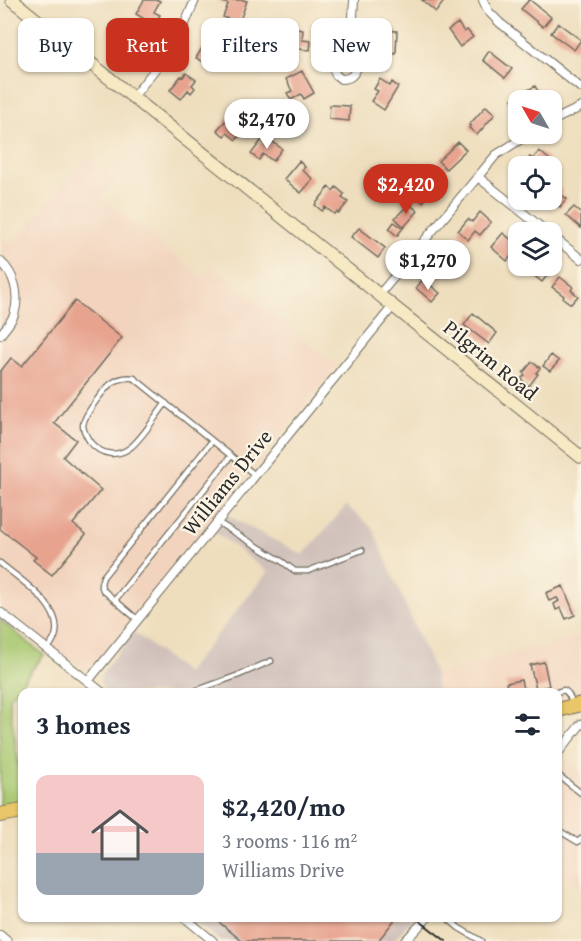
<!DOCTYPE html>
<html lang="en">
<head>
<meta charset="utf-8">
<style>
  :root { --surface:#fff; --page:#f6f6f7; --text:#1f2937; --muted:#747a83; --line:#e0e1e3; --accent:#c8321e }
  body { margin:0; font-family:"Gentium Book Plus",serif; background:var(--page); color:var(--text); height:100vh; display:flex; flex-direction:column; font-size:22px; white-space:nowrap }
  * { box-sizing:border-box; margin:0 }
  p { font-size:20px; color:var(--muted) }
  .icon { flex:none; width:33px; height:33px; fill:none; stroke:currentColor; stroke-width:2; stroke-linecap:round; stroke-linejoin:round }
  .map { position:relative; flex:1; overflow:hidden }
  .panel { position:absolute; left:18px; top:688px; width:544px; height:234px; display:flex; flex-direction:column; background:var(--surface); border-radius:12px; box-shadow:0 2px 4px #0004 }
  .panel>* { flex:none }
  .banner { position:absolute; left:18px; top:18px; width:546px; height:54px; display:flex; gap:12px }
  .needle { width:39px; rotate:309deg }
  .buttons { position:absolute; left:508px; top:90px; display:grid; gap:12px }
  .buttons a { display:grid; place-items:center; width:54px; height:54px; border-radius:12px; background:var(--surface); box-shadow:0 2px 4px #0004; font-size:30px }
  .price { position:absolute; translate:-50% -51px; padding:0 14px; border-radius:21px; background:#fff; color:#222; font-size:20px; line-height:39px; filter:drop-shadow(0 2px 3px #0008) }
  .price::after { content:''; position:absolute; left:50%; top:36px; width:18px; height:14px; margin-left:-9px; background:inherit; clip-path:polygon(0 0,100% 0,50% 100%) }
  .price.current { background:var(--accent); color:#fff }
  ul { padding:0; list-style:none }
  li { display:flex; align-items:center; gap:18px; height:150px; padding:0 18px }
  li+li { border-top:2px solid var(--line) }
  li span { display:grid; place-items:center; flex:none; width:168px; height:120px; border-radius:12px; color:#555 }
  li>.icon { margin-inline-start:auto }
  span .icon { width:72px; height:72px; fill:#fffc; stroke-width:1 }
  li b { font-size:26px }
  h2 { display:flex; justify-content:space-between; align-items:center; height:72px; padding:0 18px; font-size:26px }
  .chip { padding:0 21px; border-radius:12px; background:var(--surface); box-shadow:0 2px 4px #0004; font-size:21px; line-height:54px }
  .chip.current { background:var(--accent); color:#fff }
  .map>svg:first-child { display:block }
</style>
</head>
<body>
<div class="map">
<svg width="581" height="941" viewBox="0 0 581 941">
  <rect width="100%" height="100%" fill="#fcf5e5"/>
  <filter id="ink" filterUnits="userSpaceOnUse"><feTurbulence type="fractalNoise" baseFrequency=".0167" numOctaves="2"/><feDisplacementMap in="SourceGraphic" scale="12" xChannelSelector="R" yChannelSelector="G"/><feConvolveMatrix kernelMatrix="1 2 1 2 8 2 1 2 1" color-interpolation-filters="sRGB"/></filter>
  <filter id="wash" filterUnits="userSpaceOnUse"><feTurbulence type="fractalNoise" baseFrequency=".008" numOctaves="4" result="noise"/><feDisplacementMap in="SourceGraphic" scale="24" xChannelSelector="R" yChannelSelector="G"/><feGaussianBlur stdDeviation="1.35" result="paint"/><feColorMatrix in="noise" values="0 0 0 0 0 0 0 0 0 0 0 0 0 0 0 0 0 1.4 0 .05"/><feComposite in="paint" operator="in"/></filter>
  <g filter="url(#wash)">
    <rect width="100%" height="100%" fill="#eedebd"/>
    <path fill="#f2d4be" d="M88,157l28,22 -15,18 102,80 10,-10 124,99 -250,307 -87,-67v-369l12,8z
      M581,636v64l-23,5v-12h-121l-2,-19z
      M562,758l19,14v117l-23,-18v-107z"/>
    <path fill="#cfc0ba" d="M346,506l26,21 63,147 2,19h-329l-5,-5 -3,-7 2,-8 32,-41 52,41 82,-101 -53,-40 13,-16 75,39z
      M192,918h221l-20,23h-173z"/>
    <path fill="#a8c871" stroke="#6a7a4e" stroke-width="1.5" d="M0,620l44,35 -35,43 13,93v14l-22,4z"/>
    <g id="blocks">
      <path fill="#e7a38e" d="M144,0h14l2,1 -6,11 6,3 -6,10 -18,-11z
        M217,0h26l4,1 -8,22 -16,-6 5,-13z
        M422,0h23l-9,12z
        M529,0h1l21,17 -8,10 -22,-18z
        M458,23l6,9 3,-2 6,7 -13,10 -12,-17z
        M558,23l23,17 -7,10 -23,-17z
        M122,27l11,9 2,-2 8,6 -8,10 -5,-4 -4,6 -12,-9 8,-10 -3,-2z
        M291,28l12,2 -1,10 9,1 -1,9 -21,-2z
        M381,30l16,1 -1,23 -16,-1z
        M213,39l13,8 -11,19 -10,-6 -1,2 -8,-4 6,-10 5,3z
        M489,51l23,18 -7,9 -22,-18z
        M302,71l12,22 -10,6 -3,-5 -10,6 -4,-7 5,-2 -6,-12z
        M186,73l10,7 -4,5 3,3 -4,5 -3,-3 -7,9 -11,-9 11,-14 2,1z
        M380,79l10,7 2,-4 6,5 -14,23 -13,-9 7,-10 -4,-2z
        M535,86l6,11 -5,3h-17v5l-3,2 -4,-8z
        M330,105l20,1 -1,15 -20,-2z
        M486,106l9,8 -18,21 -8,-7 2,-2 -2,-1z
        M230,116l15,13 -9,11 -9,-7 -3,3 -7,-6z
        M265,136l17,13 -9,12 -10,-7 -4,6 -8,-6z
        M458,142l8,8 -20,19 -8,-8z
        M539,151l10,8 -6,7h-21l8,-9 3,2z
        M299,161l6,6 -3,3 11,9 -12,14 -17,-14z
        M429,176l9,7 -15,19 -9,-8z
        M555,185l7,6 -2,3 7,5 -7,8 -5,-4 -2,2 -8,-5h7v-11z
        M329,187l4,4 3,-4 8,7 -2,4 6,4 -9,11 -2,-1 -3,2 -9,-7 -3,4 -7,-6z
        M409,204l9,7 -14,16 -9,-9z
        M574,207l7,6v15l-15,-13z
        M480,212l11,10 -11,13 -5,-4 -7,9 -10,-9 10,-12 4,3z
        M394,222l9,6 -6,8 -8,-7z
        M359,228l26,20 -7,10 -27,-21z
        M503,233l16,13 -12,15 -16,-14z
        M453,247l8,7 -9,10 3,3 -5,5 -2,-2 -6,7 -10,-8 13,-16 2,1z
        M522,266h20l8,6 -8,10z
        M560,277l13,10 -2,3 7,6 -7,8 -8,-6 1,-2 -12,-9z
        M423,279l17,14 -8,9 -16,-14z
        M75,301l47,37 -68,85 22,17 -13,17 38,33 -28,34 13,10 -34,41 -19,-15 3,-3 -36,-28v-157l11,-14 11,8z
        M473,313l24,20 -8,11 -25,-19z
        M551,355l8,6 -9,10 -7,-5z
        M532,362l8,6 -4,5 2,1 -9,12 -8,-7 4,-4 -2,-2z
        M563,586l12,29 -9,4 -5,-11 -5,2 -2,-6 5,-3 -2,-3 -8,3 -3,-8z
        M544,662l5,24 -13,3 -6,-24z
        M521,680l3,13h-16l-2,-10z
        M214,918h182l-18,23h-136z"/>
    </g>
  </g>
  <g filter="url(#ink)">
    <use href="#blocks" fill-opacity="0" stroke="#6f6a5e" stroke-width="1.5"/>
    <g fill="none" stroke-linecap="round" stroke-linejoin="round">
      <g stroke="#6f6a5e" stroke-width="7">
        <path id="lane" d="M166,403c-11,14 -22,33 -35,44 -14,11 -30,8 -41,-5 -3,-5 -7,-11 -7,-17 1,-10 21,-36 29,-42 7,-5 15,-6 22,-5l121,97
          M217,522l63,38 15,11h13l54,-21
          M0,563c19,16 65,44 55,74 -2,4 -5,9 -8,13
          M115,600l116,-144
          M138,620l-35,-30 -2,-6 2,-7 109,-136
          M189,693l50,-18 32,-14
          M553,693l11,-3c5,3 6,7 8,13
          M558,775l23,18
          M558,830l20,12 3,-3
          M447,918l12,10 22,13"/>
      </g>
      <g stroke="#6f6a5e" stroke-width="10">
        <path id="street" d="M483,0l5,11 12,12 81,65
          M351,52c-8,4 -15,7 -19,15l4,8 5,4c9,0 12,-3 16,-11l-6,-16 3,-52
          M133,97l45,-57 17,-40
          M552,121l29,-14
          M478,177l69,55
          M552,236l29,23
          M0,261c15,13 20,34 14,54 -3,7 -9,14 -14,20
          M379,295l117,-140 33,-21
          M0,612l103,81
          M88,681l305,-375
          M558,753l23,-29
          M185,918l28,23
          M0,935l7,6
          M405,941l22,-23"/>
      </g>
      <g stroke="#6f6a5e" stroke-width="14">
        <path id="secondary" d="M12,0l569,457"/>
      </g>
      <g stroke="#6f6a5e" stroke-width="16">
        <path id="primary" d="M558,710l23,-6
          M0,815l22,-4"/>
      </g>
      <use href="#lane" stroke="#fff" stroke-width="4.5"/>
      <use href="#street" stroke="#fff" stroke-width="8"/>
      <use href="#secondary" stroke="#f6e9c3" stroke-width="12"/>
      <use href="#primary" stroke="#e9c769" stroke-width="14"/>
      <path stroke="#2b2b2b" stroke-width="2" d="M416,918l30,23"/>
    </g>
  </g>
  <g text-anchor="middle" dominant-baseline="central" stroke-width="4.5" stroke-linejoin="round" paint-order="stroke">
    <g font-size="21" fill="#2b2b2b" stroke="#fcf5e5">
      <text transform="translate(491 360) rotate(39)">Pilgrim Road</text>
      <text transform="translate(227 482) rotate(-51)">Williams Drive</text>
    </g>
  </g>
</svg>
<div class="buttons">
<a><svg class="needle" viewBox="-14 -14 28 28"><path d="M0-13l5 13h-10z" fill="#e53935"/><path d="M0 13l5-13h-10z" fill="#747a83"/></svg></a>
<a><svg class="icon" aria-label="locate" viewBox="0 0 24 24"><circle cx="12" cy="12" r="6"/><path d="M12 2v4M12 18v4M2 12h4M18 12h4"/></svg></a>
<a><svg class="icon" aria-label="layers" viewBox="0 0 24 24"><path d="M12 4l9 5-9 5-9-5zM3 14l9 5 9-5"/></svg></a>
</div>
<b class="price" style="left:267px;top:150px">$2,470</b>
<b class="price current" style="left:406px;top:215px">$2,420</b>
<b class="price" style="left:428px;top:291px">$1,270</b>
<div class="banner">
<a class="chip">Buy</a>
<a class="chip current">Rent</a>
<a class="chip">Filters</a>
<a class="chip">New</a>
</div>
<section class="panel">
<h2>3 homes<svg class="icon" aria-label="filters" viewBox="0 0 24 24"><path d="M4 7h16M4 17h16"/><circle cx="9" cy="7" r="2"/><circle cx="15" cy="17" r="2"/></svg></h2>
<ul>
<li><span style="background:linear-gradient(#f6c9c9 65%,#9aa5b1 0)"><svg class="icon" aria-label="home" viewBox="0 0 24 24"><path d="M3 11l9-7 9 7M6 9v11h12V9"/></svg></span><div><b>$2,420/mo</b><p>3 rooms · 116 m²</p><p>Williams Drive</p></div></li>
</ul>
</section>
</div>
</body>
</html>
